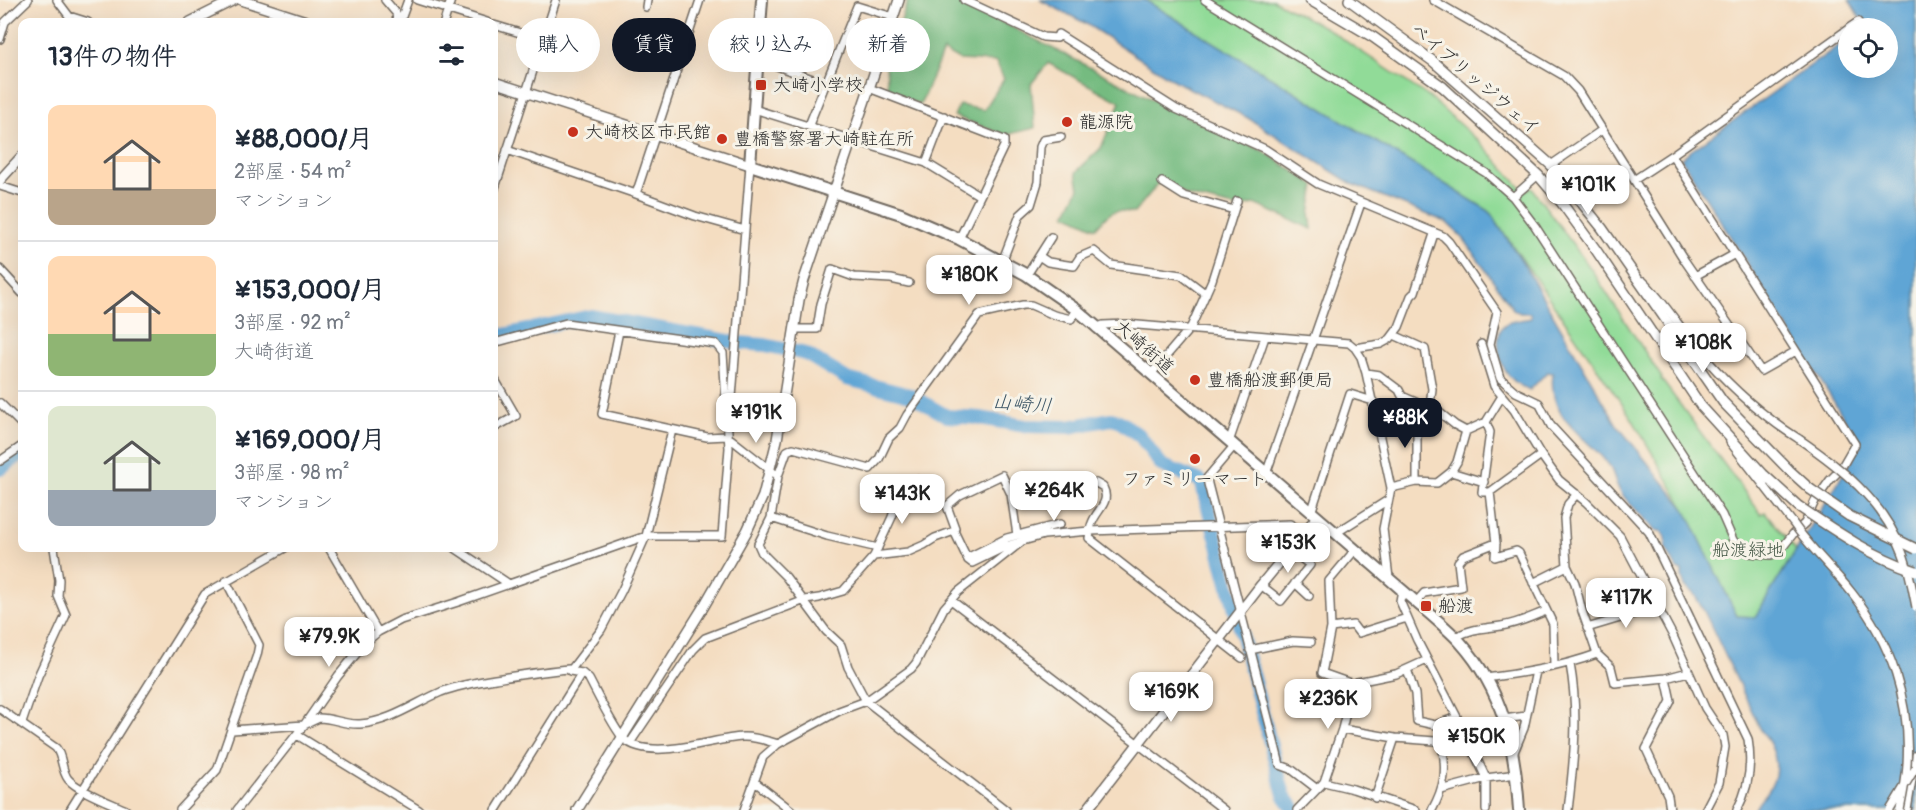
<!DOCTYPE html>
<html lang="ja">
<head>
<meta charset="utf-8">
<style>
  :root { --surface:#fff; --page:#f6f6f7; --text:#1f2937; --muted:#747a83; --line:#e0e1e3; --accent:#111827 }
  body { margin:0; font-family:Pangolin,"Klee One",sans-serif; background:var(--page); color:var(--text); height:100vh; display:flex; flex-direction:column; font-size:22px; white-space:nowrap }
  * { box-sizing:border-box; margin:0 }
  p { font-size:20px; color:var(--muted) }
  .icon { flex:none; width:33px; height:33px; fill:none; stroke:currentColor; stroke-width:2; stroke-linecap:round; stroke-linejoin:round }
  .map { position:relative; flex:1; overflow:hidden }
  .sheet { position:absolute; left:18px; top:18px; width:480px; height:534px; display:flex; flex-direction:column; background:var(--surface); border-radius:12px; box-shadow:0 6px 24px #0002 }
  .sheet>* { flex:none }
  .banner { position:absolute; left:516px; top:18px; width:570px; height:54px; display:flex; gap:12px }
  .tools { position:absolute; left:1838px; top:18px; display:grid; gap:12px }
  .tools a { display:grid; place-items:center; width:60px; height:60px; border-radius:50%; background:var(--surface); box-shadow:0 6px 24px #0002; font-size:30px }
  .price { position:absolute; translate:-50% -51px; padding:0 14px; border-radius:12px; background:#fff; color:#222; font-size:20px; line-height:39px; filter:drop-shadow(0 2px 3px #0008) }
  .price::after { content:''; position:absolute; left:50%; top:36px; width:18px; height:14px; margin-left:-9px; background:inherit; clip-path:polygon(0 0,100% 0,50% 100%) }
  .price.selected { background:var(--accent); color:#fff }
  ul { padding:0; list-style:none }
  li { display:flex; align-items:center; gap:18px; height:150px; padding:0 30px }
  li+li { border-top:2px solid var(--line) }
  li span { display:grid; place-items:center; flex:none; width:168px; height:120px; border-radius:12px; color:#555 }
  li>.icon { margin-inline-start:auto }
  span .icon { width:72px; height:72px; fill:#fffc; stroke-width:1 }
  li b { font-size:26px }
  h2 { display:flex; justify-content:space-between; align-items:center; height:72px; padding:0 30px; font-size:26px }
  .chip { padding:0 21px; border-radius:27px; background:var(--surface); box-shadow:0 6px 24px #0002; font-size:21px; line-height:54px }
  .chip.selected { background:var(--accent); color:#fff }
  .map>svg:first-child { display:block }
</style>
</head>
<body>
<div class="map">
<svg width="1916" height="810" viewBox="0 0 1916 810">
  <rect width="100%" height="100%" fill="#f7f3e8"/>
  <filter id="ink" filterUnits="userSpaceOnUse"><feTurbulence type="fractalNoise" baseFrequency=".0167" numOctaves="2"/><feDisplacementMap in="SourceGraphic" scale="12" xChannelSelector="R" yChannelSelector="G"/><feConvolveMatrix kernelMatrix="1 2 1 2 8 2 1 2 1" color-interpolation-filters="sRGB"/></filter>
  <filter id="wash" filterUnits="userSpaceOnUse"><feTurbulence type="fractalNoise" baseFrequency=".008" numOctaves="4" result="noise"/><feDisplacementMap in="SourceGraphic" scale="24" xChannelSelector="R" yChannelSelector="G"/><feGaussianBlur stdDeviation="1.35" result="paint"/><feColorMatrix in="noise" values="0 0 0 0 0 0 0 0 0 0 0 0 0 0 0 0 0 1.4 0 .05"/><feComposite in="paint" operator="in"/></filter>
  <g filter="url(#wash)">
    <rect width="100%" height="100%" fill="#f4ddc1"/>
    <path fill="#91db98" stroke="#5e8362" stroke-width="1.5" d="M1145,0h128l53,28 103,69 55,49 40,45 7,-4 60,82 71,109 -1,1 100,135 4,-2 31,38 -41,67 -18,-1 -52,-107 -54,-92 -142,-206z"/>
    <path fill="#74bb80" stroke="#507356" stroke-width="1.5" d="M908,0h46l28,12 193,99 88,40 52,34 -5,28 2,16 -58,-25 -16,4 -51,-12 -25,-17 -28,34c-23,-5 -24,-1 -38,15l-30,-14 13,-26 -3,-16 25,-24 19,-46 -72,-39 -17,21 4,44 -30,7 -51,-19 5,-11 25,5 20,-31 -8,-17 -37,-2 -16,-9 -23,54 -32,-13 -2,-27z"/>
    <path fill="#5fa5d5" stroke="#456880" stroke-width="1.5" d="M1040,0h105l344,211 34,52 94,162 68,84 52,107 18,1 106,-172 -180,-287 167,-119v29h39v-40h-24l2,-2 -16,-26h67v810h-161c2,-7 6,-10 11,-16 16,-20 11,-44 -4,-62l-58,-121 -10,-17 -9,-8 -3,-8v-7l-5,-2 -12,-22c3,-6 1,-12 -4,-16l-7,-1c-9,-14 -26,-25 -34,-39 -5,-8 -6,-18 -11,-26 -24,-31 -62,-45 -56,-92l-6,-1 -17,18c-10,-3 -20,-11 -25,-20 -6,-11 -11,-35 -1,-45 6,-5 19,-5 27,-7l-1,-5h-10l-7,-4 -49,-70 -18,-17 -94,-38 -104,-66 -73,-37 -90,-58z"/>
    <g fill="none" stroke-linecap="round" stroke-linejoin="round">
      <path stroke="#5fa5d5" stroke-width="14" d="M494,337l97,-21 148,27 26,2 41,9 41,25 63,16 37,21 33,2 45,8 44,1 42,-8 8,2 21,15 21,29 40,16 83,314 11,15
        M0,469l22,-15"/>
    </g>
  </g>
  <g filter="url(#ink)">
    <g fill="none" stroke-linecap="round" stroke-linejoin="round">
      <g stroke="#716960" stroke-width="10">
        <path id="minor" d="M57,0l12,16 19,6
          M385,0l11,13 1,9
          M417,0l70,22
          M964,0l79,37 14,1 1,-4 118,75 89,40 53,35 125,52 6,6 48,70 -7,32 10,34 16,14 23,11 12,23 98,106 99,207c4,24 1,49 -11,71
          M1205,0l281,173 27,24 22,29 187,289 11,25 9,10 8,3 21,2 11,-7 11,-14 12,-11 10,-22 15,-21 10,-10 15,-26 -183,-289 176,-126
          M1433,0l131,76 14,15 107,170 76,110 35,-20
          M646,7l1,-7
          M400,22l8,-22
          M444,22l7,-22
          M494,25l49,15
          M1849,28l9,-6
          M0,39l5,-17 23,-22
          M758,59l68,25
          M869,88l135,52v6l-24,50
          M754,109l172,54 54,33 -21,43
          M809,125l48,-119 36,11
          M507,150l129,44 59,22 50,14
          M926,163l18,-47
          M1551,165l51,-35
          M1634,180l38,-25
          M1162,182l22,14 50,14
          M0,186l22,7
          M494,191l62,-191
          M636,194l64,-194
          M1513,197l25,-22
          M1039,256l9,6 26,4 6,-9 14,-6 17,14 70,10 25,19
          M1002,262l18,-47 11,-10 7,-23 2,-35 3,-7 18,-3
          M0,269l22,24
          M1027,275l24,-38
          M1695,276l40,-22
          M1643,281c20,19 35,44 52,65 30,36 64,68 104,93
          M1096,328l7,-3 23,-1 223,19 6,5 6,9 5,16 25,115 -8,41 6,49
          M795,329h22l4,-25 11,-35 22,8 37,2 18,4
          M619,331l-17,83 105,23 20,-1 51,40 -7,42 -13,26 4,9 24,24 40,54 15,14 7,22 18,34 140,109
          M1394,335l31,14 7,40 -2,16
          M1481,344l13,42 20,24 27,45 18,25 27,22 34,34 53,100 32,72 18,27 2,12 -6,36 -14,27
          M1355,348l26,-4 9,-5 9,-12 12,-31 4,-4 19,-58
          M1366,373l13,2 20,15 3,6 16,7 12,2 25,20 11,6
          M1151,374l40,-47 21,-47 25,-79
          M494,378l22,38 -22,12
          M0,403l22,22
          M1486,422l4,10 -8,60h8l51,-37
          M730,423l20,-258
          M1229,442l36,-105
          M1730,442l63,81
          M1234,446l-27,32 1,6 72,281 11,4 26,20
          M0,461l22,-15
          M1451,472l33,10
          M1266,474l95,-271
          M778,476l9,-25 6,-3 77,21 9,-10 10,-21 11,-10 7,-13 72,-100 44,-10h8l23,10 17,4 6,-9
          M1417,482v-66
          M1096,483l7,4c8,16 -6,22 -11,36 -2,4 -2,11 -3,15l153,120
          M1391,488l26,-6 20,1 14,-11 6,-10 9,-31 20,-9 16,-26
          M1490,492l6,51 -1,14 21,-6 3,2 34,71 1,42
          M1577,494l-9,10 -4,14 3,48 8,17 7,28 15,43 14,13 4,16 51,-5 22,-6
          M1311,513l39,-119 23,7
          M771,518l56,18 51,12
          M954,531l1,-3 -8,-22 13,-11 42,-20 9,19 6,41
          M1336,533l52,-33
          M329,548l49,84
          M455,548l54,36
          M1355,550l-26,31 2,47 -9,45 31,11 4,-2 39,-8 31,-14
          M874,556l34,-4 16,-7 11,-7 19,-7 14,29 4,3 37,-18 35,-10 46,-4 200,-7 14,9
          M967,558l40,-20 53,-14
          M1295,583l14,13
          M1533,583l34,-17
          M1261,585l20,16 29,-36 -20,-15
          M1402,590l-2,11 17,39 40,77 29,61v32
          M951,600l273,210
          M1416,602l8,-9 37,-6 -3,-25 5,-6 33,-13
          M1331,628l22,-3 6,8 48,-15
          M1587,628l70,-21
          M1455,637c19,-9 26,-8 46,-11 16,-2 30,-9 45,-15
          M1250,650l43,-9 18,1
          M1407,669l8,25 2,27 18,4 22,-8
          M570,671l31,-41 21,-40 24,-54 26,-106
          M1486,678c38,-5 75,-11 111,-24
          M1666,678l5,23 -25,48 22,47 2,14
          M0,709l56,39c7,9 5,22 12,31 10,12 43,24 58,31
          M1504,719l22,-3
          M22,723l16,-47 28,-61 -8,-19 1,-16 -5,-32
          M1342,729l53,9 40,3 7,4c5,25 3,41 -10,65
          M232,730l72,-5 15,-7c14,0 26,7 41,6 30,-2 55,-21 81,-32 18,-7 36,-10 54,-13 25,-4 49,-8 74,-10l1,2 12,2 7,6c7,13 26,52 35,60 26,23 87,0 118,-2 13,-1 25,4 36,7
          M297,735l122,75
          M630,743l63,-93 12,-12 100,-38 14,-2 24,-7 31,-35 18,-39 10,-32 7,-6 10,1
          M1514,752l10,-24 12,-57
          M755,782l36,28
          M1324,782l18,-53 11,-45
          M1441,790l45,-12 31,-4
          M1375,798l20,-60
          M70,810l135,-216 80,-46
          M180,810l37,-40 40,-115 2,-10 -33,-64
          M237,810l67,-85 34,-49 28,-34 12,-10 23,-12 57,-18 188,-66h76l7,-88 -6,-95 -7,-9 -150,-21 -72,20
          M496,810l86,-137
          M744,810l19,-53 15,-13 61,-33 27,-10 45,-32 5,-6 28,-55 14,-16 62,-49
          M1297,810l27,-28 29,7 63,21
          M1568,810c6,-49 11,-97 2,-146
          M1907,810l9,-55"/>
      </g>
      <g stroke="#716960" stroke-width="12">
        <path id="tertiary" d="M241,0l68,22
          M1310,0l63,37 70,50 95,88 23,27 35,48 105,156 62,68 35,32
          M1349,0l85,62 117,103 51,63 121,174 66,68 21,19
          M190,22l44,-22
          M494,82l256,83
          M0,180l22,-24
          M577,810l127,-204 43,-75 16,-35 14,-56 22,-140 5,-20 95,-280
          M1087,810l174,-225 56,-68"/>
      </g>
      <g stroke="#716960" stroke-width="14">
        <path id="primary" d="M762,0l-12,165 151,49 58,25 66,35 52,36 339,292c15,13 31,26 44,40 44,49 55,105 59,168"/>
      </g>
      <use href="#minor" stroke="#fff" stroke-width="7"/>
      <use href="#tertiary" stroke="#fff" stroke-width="9"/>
      <use href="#primary" stroke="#fff" stroke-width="10"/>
      <g stroke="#716960" stroke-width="10" stroke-linecap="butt">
        <path id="minor-bridge" d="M1799,439c41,28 84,62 102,110 8,18 11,39 15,58
          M1793,523c17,25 40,46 59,70 39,49 59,109 55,172 -1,15 -4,30 -7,45
          M1890,810l26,-43"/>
      </g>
      <g stroke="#716960" stroke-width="12" stroke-linecap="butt">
        <path id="tertiary-bridge" d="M1810,489l39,27 67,33
          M1798,506c37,25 75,51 118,65"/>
      </g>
      <use href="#minor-bridge" stroke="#fff" stroke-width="7"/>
      <use href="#tertiary-bridge" stroke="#fff" stroke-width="9"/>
    </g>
  </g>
  <g fill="#c8321e" stroke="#f7f3e8" stroke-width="2">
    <rect x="755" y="79" width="12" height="12" rx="3"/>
    <circle cx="1067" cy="122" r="6"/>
    <circle cx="573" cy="132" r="6"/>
    <circle cx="722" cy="139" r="6"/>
    <circle cx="1195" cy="380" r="6"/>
    <circle cx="1195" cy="459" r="6"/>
    <rect x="1420" y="600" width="12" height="12" rx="3"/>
  </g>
  <g text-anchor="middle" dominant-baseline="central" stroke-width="6" stroke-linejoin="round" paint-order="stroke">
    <g font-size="18" fill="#2b2b2b" stroke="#f7f3e8">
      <text transform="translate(1475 79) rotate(40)">ベイブリッジウェイ</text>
      <text transform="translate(1144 347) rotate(41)">大崎街道</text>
    </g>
    <g font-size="18" fill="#2b2b2b" stroke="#f7f3e8" text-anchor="start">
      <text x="773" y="85">大崎小学校</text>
      <text x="1079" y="122">龍源院</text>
      <text x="585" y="132">大崎校区市民館</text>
      <text x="734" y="139">豊橋警察署大崎駐在所</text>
      <text x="1207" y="380">豊橋船渡郵便局</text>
      <text x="1195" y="479" text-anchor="middle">ファミリーマート</text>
      <text x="1438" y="606">船渡</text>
    </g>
    <g font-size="18" fill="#445746" stroke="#f7f3e8">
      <text x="1748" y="550">船渡緑地</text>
    </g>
    <g font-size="20" font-style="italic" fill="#3d5666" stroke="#f7f3e8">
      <text transform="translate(1022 404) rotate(5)">山崎川</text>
    </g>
  </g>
</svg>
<div class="tools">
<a><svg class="icon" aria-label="locate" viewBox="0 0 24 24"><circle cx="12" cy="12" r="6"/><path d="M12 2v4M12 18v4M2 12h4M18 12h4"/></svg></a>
</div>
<b class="price" style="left:1588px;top:216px">¥101K</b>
<b class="price" style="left:969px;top:306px">¥180K</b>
<b class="price" style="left:1703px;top:374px">¥108K</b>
<b class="price" style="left:756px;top:444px">¥191K</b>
<b class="price selected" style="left:1405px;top:449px">¥88K</b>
<b class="price" style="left:1054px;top:522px">¥264K</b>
<b class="price" style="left:902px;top:525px">¥143K</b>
<b class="price" style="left:1288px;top:574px">¥153K</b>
<b class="price" style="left:1626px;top:629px">¥117K</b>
<b class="price" style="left:329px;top:668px">¥79.9K</b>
<b class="price" style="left:1171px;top:723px">¥169K</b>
<b class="price" style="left:1328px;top:730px">¥236K</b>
<b class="price" style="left:1476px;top:768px">¥150K</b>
<div class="banner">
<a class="chip">購入</a>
<a class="chip selected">賃貸</a>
<a class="chip">絞り込み</a>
<a class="chip">新着</a>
</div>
<section class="sheet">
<h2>13件の物件<svg class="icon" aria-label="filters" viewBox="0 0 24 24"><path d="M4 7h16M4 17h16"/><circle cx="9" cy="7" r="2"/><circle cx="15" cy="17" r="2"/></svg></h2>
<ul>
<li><span style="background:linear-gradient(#ffd9b3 70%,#b9a48a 0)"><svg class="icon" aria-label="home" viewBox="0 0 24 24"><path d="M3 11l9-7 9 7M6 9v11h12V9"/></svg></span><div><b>¥88,000/月</b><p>2部屋 · 54 m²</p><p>マンション</p></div></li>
<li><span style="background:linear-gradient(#ffd9b3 65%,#8fb573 0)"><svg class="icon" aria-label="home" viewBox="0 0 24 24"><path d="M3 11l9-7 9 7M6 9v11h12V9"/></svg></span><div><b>¥153,000/月</b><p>3部屋 · 92 m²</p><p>大崎街道</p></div></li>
<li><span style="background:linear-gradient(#dfe7d0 70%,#9aa5b1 0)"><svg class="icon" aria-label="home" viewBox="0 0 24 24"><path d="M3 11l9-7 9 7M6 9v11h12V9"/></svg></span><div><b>¥169,000/月</b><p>3部屋 · 98 m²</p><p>マンション</p></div></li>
</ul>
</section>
</div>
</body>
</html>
